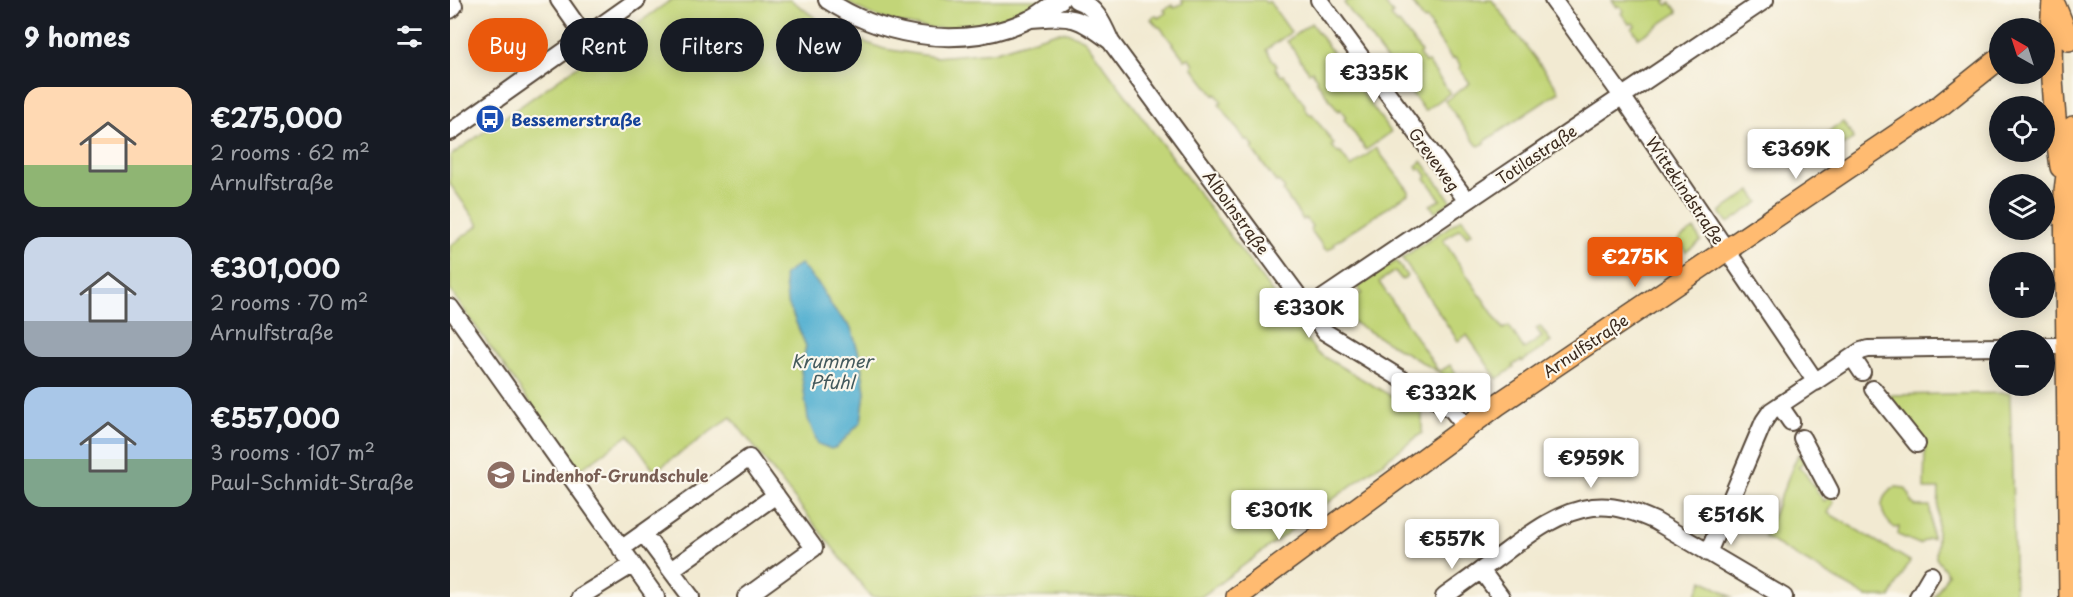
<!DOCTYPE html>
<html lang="en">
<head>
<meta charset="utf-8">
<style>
  :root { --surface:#171b24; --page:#20242c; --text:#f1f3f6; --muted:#9ea1a6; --accent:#ea580c }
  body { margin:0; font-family:"Playpen Sans",sans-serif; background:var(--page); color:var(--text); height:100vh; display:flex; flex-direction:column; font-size:22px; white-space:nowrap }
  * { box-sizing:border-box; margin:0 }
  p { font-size:20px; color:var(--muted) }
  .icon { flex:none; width:33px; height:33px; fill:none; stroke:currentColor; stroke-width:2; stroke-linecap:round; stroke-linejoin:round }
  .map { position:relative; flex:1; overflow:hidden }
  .side { display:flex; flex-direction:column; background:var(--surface); width:450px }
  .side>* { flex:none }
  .banner { position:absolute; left:18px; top:18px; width:570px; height:54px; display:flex; gap:12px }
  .needle { width:39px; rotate:321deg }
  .controls { position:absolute; left:1539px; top:18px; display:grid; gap:12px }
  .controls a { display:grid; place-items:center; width:66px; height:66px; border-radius:50%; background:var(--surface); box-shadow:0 3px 15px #0003; font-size:30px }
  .price { position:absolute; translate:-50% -51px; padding:0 14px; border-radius:6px; background:#fff; color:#222; font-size:20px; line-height:39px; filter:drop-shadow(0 2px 3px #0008) }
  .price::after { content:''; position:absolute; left:50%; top:36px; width:18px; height:14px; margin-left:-9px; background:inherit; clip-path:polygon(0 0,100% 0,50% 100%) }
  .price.active { background:var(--accent); color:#fff }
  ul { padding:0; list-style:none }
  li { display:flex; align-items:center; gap:18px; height:150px; padding:0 24px }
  li span { display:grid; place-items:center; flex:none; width:168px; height:120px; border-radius:18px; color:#555 }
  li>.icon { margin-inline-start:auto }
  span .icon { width:72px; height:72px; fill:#fffc; stroke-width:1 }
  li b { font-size:26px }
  h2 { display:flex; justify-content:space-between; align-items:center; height:72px; padding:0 24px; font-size:26px }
  .pill { padding:0 21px; border-radius:27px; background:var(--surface); box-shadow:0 3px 15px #0003; font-size:21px; line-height:54px }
  .pill.active { background:var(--accent); color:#fff }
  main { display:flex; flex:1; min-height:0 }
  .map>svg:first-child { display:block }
</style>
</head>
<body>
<main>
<section class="side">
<h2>9 homes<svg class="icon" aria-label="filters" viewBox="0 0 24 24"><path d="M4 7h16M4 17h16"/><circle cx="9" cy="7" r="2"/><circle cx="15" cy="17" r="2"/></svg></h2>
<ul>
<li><span style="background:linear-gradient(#ffd9b3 65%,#8fb573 0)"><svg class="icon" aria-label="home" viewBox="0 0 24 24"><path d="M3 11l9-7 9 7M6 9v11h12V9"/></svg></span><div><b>€275,000</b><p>2 rooms · 62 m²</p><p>Arnulfstraße</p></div></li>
<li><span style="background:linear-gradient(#c9d6e8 70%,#9aa5b1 0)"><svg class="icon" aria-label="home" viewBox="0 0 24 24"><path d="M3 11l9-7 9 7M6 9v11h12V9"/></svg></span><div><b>€301,000</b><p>2 rooms · 70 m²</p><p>Arnulfstraße</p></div></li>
<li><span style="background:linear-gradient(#a9c7e8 60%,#7fa58c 0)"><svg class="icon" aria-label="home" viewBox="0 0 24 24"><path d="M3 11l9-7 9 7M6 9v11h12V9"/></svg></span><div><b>€557,000</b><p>3 rooms · 107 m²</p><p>Paul-Schmidt-Straße</p></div></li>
</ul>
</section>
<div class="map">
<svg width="1623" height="597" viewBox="0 0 1623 597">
  <rect width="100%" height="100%" fill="#fbf7ec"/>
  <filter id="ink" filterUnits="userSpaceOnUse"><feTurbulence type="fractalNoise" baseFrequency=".0167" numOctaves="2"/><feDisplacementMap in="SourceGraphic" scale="12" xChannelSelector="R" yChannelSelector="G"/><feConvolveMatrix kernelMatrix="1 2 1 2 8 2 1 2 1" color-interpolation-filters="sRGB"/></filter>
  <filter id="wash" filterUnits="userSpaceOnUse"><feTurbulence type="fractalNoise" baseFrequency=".008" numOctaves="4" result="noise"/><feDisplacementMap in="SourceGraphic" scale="24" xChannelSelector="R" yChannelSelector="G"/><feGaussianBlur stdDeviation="1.35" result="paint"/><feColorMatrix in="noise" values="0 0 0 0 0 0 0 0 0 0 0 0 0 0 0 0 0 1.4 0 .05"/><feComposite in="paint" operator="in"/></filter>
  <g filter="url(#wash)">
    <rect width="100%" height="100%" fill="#f2ead2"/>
    <path fill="#c2d578" stroke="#7e804b" stroke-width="1.5" fill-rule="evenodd" d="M221,0h120l26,19 25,15 42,15 52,8 57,-5 64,-20h10l18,8 232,313 88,51h4l13,8v21l-221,164h-330l-140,-180 -76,54 -26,-36 -51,36 -128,-181v-44l29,-21 -29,-41v-28zM369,285l15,25 17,18 9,29 5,35 -4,30 -24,25 -31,-54 -5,-22 5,-25 -19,-45z
      M391,0h205c-50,31 -107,36 -162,19 -15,-4 -29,-13 -43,-19z
      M732,0h82l2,3 3,-2 22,31 -25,18 11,16 -2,2 6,8 3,-1 21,30 -1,2 6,8 2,-1 22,30 -2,2 6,7 2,-1 11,15 25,-19 33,43 -1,3 -74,49 1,2 -7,5 -3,-1 -15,-20 2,-3 -7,-8 -2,2 -20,-29 2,-2 -7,-8 -2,1 -24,-33 2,-2 -6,-7 -2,1 -27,-37 3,-2 -6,-8 -2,1 -22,-28 2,-3 -5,-6 -4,2 -25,-33h-2l-7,-8 5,-4 2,3 8,-5 -2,-3 8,-5 2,3 9,-5z
      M898,0h34l11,14 -2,2 6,8 2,-1 22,29 -2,2 6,9 3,-1 22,31 -25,18 -81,-108z
      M960,0h82l18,24 -1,2 5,8 2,-1 40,53 3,6 -74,49v2l-6,3 -2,-1 -32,-44 25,-18 -11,-15 2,-2 -6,-8 -3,1 -21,-30 2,-1 -6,-9 -3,1z
      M1162,0h55l-2,2 2,3 4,-2 7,9 -39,26 -7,-10 3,-2 -2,-3 -4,1 -8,-11 3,-2 -5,-6 -2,2z
      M861,23l80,109 -25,18 -22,-31 2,-2 -6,-8 -2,2 -22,-31 1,-1 -5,-8 -3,1 -22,-31z
      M1393,122l11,16 -16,11 -11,-16z
      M972,161l29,40 -16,11 -5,-7 11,-5 -16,-22 2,-2 -6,-8 -3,2 -2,-4z
      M1301,191l8,11 -31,21 -8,-11z
      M1012,218l10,15 -5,3 -7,-8 -17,12 60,89 6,-3 15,23 18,-12 -6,-9 4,-2 11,16 -29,20 -1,-2 -8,5 1,2 -17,12 -30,-44 -9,6 -56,-83z
      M1244,229l7,12 -15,11 -8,-12z
      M946,261l11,15 -5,4 -7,-9 -16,11 60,90 11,-7 16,23 -120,-70 -6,-9 22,-16 -4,-6z
      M1560,393l5,204h-81l14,-23 -12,-16 3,-69h-15l1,-40 -36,-54z
      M1348,454l6,8 -6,5 6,5 20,29 6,-4 4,5 -6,11 82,48 -20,36h-23l-103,-60z
      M1446,487l9,1 5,7 1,7 5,4h14l2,33h-4l-9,5 -21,-9 1,-8 -4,1c-16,-12 -19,-31 1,-41z
      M1253,580l29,17h-37z"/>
    <path fill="#51afd0" stroke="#466c77" stroke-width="1.5" d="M350,264l19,21 15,25 17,18 9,29 5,35 -4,30 -24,25 -6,2 -13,-5 -10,-25 -7,-48 5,-25 -19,-45 -3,-26z"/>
  </g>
  <g filter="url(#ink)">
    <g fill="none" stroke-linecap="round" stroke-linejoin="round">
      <g stroke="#564739" stroke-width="20">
        <path id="minor" d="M109,0l26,37
          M377,0c51,34 121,48 181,28 7,-3 15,-5 22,-9 11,-5 19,-14 31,-19
          M626,0c20,6 27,24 35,42l214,290 127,78 14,17
          M869,0l148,201
          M1103,0l69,96 194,286
          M0,1l4,5 -4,4
          M581,19c41,-3 45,-4 79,22
          M0,132l187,-132
          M0,307l206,290
          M857,309l458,-309
          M1594,346h23
          M1402,357l10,15
          M1423,389l44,55
          M1330,406l11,16
          M1352,438l28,53
          M193,533l48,64
          M171,549l128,-91 65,90 -68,49
          M1258,553l56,-132 7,-10 90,-60 7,-2 132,-2
          M221,570l105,-75
          M1031,570l20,27
          M130,597l52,-32
          M994,597c18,-13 35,-25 52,-38 30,-22 59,-47 97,-52 21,-3 43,5 62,14l129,76
          M1468,597l13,-22"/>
      </g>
      <g stroke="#564739" stroke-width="24">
        <path id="major" d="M1603,0c-5,56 0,111 8,167
          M1605,6l14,34
          M787,597l260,-192 444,-300 59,-47
          M1620,597l-5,-406 8,-64"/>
      </g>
      <use href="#minor" stroke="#fff" stroke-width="16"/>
      <use href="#major" stroke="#ffbb71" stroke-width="21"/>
    </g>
  </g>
  <defs>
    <g id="bus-disc" transform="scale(1.5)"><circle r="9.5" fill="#1a4fb4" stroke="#fbf7ec"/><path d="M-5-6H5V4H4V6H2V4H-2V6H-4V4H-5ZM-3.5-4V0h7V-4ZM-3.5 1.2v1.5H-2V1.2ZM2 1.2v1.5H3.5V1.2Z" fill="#fff"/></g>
    <g id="school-disc" transform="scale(1.5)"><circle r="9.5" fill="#8d6e63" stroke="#fbf7ec"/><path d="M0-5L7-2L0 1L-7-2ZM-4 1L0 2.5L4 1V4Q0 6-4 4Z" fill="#fff"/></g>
  </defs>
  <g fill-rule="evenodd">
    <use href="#bus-disc" x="40" y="119"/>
    <use href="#school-disc" x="51" y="475"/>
  </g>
  <g text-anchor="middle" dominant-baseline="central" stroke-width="4.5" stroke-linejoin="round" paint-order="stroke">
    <g font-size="16" font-weight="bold" fill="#164399" stroke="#fbf7ec" text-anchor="start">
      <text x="61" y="119">Bessemerstraße</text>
    </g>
    <g font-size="16" fill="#3b2a1e" stroke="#fbf7ec">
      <text transform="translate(1086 154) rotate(-34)">Totilastraße</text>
      <text transform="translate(985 159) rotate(54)">Greveweg</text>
      <text transform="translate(1236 190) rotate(56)">Wittekindstraße</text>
      <text transform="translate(787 212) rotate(54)">Alboinstraße</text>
      <text transform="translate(1135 345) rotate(-34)">Arnulfstraße</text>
    </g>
    <g font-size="16" font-weight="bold" fill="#785e54" stroke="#fbf7ec" text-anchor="start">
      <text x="72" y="475">Lindenhof-Grundschule</text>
    </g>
    <g font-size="18" font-style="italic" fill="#43595c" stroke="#fbf7ec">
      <text x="382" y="360">Krummer<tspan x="382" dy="21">Pfuhl</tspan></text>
    </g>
  </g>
</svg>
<div class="controls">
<a><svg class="needle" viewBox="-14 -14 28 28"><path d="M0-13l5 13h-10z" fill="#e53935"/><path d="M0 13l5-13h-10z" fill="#9ea1a6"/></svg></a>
<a><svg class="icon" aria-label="locate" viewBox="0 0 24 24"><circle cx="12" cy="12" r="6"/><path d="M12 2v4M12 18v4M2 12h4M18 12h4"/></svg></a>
<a><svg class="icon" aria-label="layers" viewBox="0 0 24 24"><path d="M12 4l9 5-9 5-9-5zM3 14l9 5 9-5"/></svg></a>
<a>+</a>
<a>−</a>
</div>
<b class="price" style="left:924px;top:104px">€335K</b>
<b class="price" style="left:1346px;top:180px">€369K</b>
<b class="price active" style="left:1185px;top:288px">€275K</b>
<b class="price" style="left:859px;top:339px">€330K</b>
<b class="price" style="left:991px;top:424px">€332K</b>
<b class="price" style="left:1141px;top:489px">€959K</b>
<b class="price" style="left:829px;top:541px">€301K</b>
<b class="price" style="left:1281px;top:546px">€516K</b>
<b class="price" style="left:1002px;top:570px">€557K</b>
<div class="banner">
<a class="pill active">Buy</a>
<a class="pill">Rent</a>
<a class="pill">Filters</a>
<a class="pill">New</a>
</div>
</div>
</main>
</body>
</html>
